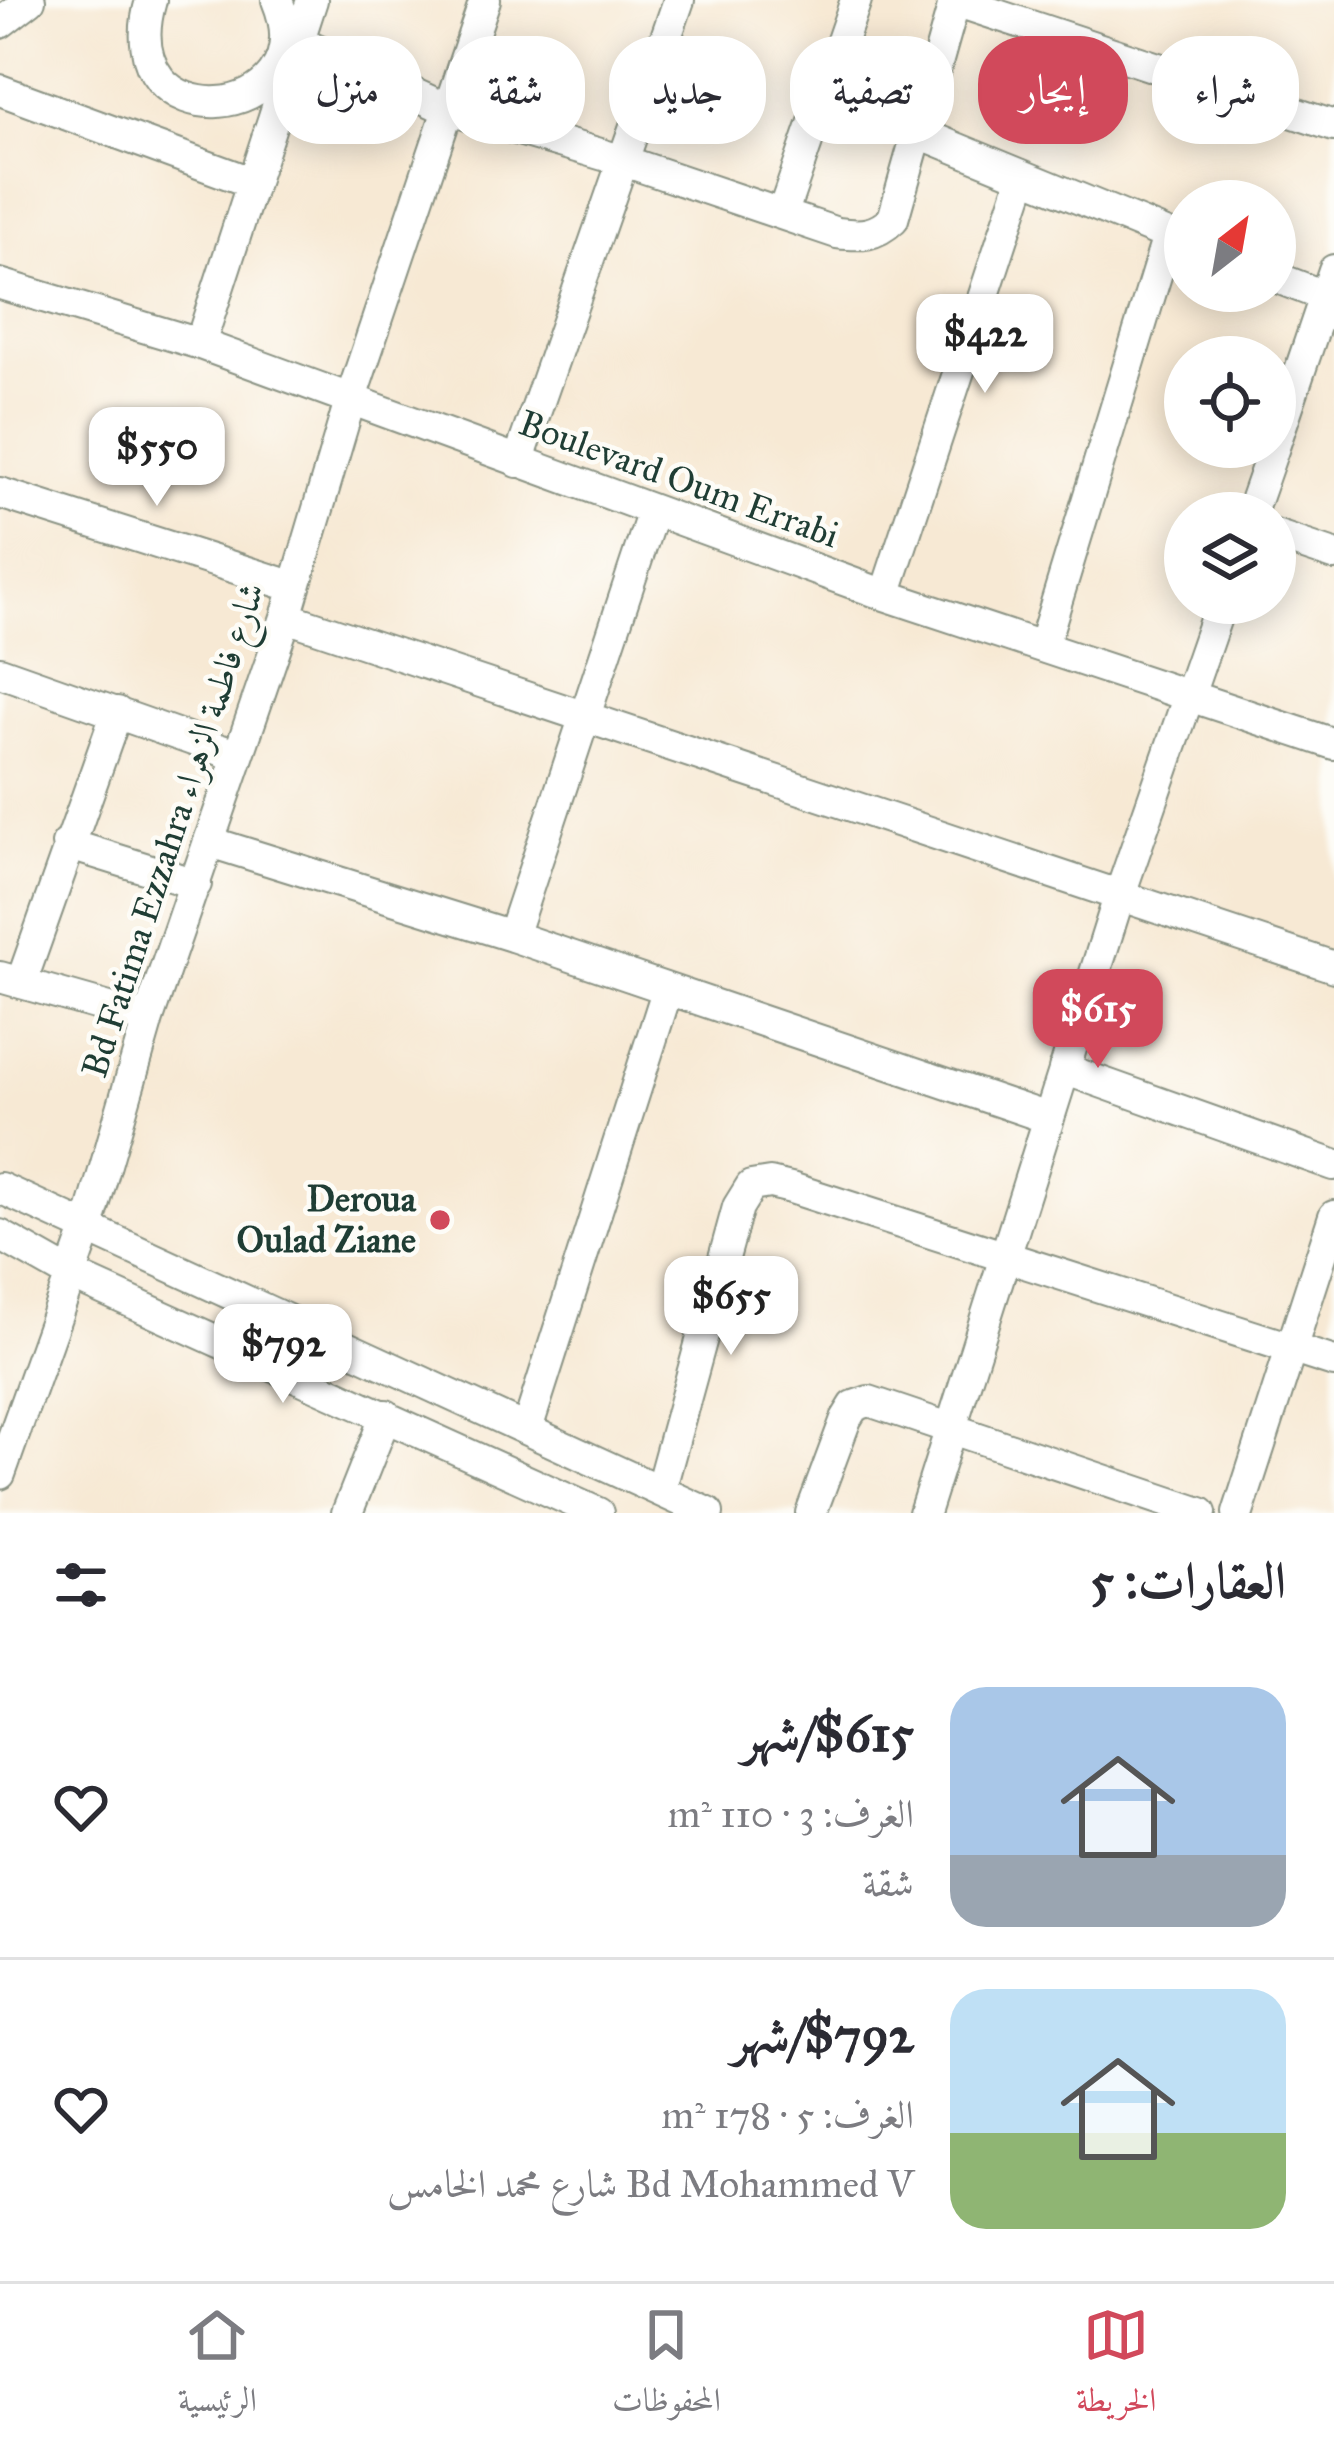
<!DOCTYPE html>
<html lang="ar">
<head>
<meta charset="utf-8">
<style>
  :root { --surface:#fff; --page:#f2f2f3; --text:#2b2b33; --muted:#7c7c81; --line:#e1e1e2; --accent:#d1495b }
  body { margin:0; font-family:"IM FELL Great Primer",Amiri,serif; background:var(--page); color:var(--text); direction:rtl; height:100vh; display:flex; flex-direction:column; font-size:45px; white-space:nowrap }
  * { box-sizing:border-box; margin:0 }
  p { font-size:39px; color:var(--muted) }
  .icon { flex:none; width:66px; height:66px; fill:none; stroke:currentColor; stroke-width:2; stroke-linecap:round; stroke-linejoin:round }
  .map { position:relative; height:1513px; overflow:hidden; direction:ltr }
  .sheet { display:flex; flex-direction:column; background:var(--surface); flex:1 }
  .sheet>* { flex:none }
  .banner { position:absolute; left:36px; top:36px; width:1263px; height:108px; direction:rtl; display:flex; gap:24px }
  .needle { width:78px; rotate:31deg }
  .tools { position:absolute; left:1164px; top:180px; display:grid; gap:24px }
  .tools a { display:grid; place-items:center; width:132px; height:132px; border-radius:50%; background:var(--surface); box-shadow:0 6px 30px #0003; font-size:60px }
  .price { position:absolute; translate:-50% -102px; padding:0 27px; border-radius:24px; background:#fff; color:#222; font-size:39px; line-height:78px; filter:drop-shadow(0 3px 6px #0008) }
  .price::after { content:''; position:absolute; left:50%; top:72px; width:36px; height:27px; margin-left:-18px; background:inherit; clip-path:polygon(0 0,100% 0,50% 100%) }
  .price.on { background:var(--accent); color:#fff }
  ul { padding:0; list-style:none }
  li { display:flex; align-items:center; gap:36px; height:300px; padding:0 48px }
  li+li { border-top:3px solid var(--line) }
  li span { display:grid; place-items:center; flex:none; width:336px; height:240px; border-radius:36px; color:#555 }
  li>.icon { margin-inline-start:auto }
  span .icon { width:144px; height:144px; fill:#fffc; stroke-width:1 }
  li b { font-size:51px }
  h2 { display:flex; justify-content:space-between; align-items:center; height:144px; padding:0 48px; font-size:51px }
  .pill { padding:0 42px; border-radius:48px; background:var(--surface); box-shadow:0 6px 30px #0003; font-size:42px; line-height:108px }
  .pill.on { background:var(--accent); color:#fff }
  .tab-bar { display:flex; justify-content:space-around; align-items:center; height:168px; border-top:3px solid var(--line); background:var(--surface); font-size:33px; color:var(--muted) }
  .tab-bar a { display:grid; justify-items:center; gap:6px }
  .tab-bar .on { color:var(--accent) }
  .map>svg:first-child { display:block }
</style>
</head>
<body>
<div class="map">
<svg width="1334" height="1513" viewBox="0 0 1334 1513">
  <rect width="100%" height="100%" fill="#fdfcf7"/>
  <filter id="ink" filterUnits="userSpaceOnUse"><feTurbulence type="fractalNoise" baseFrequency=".00833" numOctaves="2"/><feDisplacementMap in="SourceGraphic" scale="24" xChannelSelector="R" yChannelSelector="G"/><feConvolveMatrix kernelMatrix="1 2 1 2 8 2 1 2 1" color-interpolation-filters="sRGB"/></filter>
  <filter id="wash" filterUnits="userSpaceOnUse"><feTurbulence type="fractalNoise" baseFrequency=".004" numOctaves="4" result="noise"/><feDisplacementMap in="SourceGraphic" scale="48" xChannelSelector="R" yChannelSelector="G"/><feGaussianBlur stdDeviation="2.7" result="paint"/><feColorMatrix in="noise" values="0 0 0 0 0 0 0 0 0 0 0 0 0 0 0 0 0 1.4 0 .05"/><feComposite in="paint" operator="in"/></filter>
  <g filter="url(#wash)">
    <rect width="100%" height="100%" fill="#f7e9d4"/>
  </g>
  <g filter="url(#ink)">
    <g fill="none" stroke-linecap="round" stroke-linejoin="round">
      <g stroke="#8b9384" stroke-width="34">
        <path id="minor" d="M151,0c-42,146 178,126 126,0
          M952,0l382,126
          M0,23l30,-23
          M286,44l13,-3 148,68 177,52 213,72c25,3 38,3 56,-14l62,-219
          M0,90l253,93
          M917,132l268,110
          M783,212l73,-212
          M1275,277l59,23
          M0,284l200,60 685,251 449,149
          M200,344l112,-344
          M1275,444l59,-174
          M518,462l161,-462
          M0,493l295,94
          M1251,513l23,-66
          M1275,535l59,20
          M885,595l138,-418
          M286,617l1048,350
          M1043,646l125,-410
          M0,672l238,84
          M210,842l302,94 536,182
          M67,844l129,40
          M512,936l141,-425
          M0,977l148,42
          M21,983l96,-271
          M1064,1069l270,96
          M0,1188l708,325
          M0,1235l69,39 529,239
          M527,1429l140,-438
          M0,1474l87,-244 61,-211 138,-402 64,-216 135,-401
          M660,1491l78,-284 13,-21 19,-3 21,5 543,174
          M347,1513l39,-98
          M811,1513l35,-94 8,-13 15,-5 332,112
          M924,1513l195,-616 102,-294
          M1238,1513l96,-297"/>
      </g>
      <use href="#minor" stroke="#fff" stroke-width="30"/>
    </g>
  </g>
  <circle fill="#d1495b" stroke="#fdfcf7" stroke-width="4.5" cx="440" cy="1220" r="12"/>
  <g text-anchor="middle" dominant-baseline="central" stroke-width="9" stroke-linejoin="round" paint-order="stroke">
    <g font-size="36" fill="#1f3d34" stroke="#fdfcf7">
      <text transform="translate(679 479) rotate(20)">Boulevard Oum Errabi</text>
      <text transform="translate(173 830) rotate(-72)">Bd Fatima Ezzahra شارع فاطمة الزهراء</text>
    </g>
    <g font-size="36" font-weight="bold" fill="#1f3d34" stroke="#fdfcf7" text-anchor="end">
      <text x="416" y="1199">Deroua<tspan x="416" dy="41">Oulad Ziane</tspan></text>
    </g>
  </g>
</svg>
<div class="tools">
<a><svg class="needle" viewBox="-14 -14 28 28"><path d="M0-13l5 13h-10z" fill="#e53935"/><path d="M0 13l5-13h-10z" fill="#7c7c81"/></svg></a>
<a><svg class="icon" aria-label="locate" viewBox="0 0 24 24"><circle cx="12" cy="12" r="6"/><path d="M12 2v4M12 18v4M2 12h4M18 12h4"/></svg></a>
<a><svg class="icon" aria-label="layers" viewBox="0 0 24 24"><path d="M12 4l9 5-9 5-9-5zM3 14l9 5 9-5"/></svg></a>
</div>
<b class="price" style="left:985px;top:396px">$422</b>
<b class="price" style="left:157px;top:509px">$550</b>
<b class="price on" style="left:1098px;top:1071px">$615</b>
<b class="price" style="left:731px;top:1358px">$655</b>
<b class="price" style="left:283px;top:1406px">$792</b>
<div class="banner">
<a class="pill">شراء</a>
<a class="pill on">إيجار</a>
<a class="pill">تصفية</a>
<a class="pill">جديد</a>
<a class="pill">شقة</a>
<a class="pill">منزل</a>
</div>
</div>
<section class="sheet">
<h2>العقارات: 5<svg class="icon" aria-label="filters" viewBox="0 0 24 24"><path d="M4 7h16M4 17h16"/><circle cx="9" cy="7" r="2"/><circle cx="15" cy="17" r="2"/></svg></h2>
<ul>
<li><span style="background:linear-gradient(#a9c7e8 70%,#9aa5b1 0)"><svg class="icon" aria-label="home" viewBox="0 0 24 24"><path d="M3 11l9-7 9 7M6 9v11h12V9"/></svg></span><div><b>$615/شهر</b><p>الغرف: 3 · 110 m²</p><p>شقة</p></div><svg class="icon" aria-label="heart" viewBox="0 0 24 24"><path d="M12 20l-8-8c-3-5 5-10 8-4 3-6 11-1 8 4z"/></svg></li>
<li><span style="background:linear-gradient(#bfe0f5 60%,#8fb573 0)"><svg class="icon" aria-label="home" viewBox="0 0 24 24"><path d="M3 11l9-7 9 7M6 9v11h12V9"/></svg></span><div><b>$792/شهر</b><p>الغرف: 5 · 178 m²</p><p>Bd Mohammed V شارع محمد الخامس</p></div><svg class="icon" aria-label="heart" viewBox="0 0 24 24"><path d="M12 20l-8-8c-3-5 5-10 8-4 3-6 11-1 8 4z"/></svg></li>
</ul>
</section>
<nav class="tab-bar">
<a class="on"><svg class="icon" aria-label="map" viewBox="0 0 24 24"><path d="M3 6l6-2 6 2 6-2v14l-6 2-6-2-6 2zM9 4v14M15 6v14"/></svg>الخريطة</a>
<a><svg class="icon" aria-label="saved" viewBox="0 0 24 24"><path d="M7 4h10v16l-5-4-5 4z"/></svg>المحفوظات</a>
<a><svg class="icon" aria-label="home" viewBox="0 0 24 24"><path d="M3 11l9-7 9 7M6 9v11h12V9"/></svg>الرئيسية</a>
</nav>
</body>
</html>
